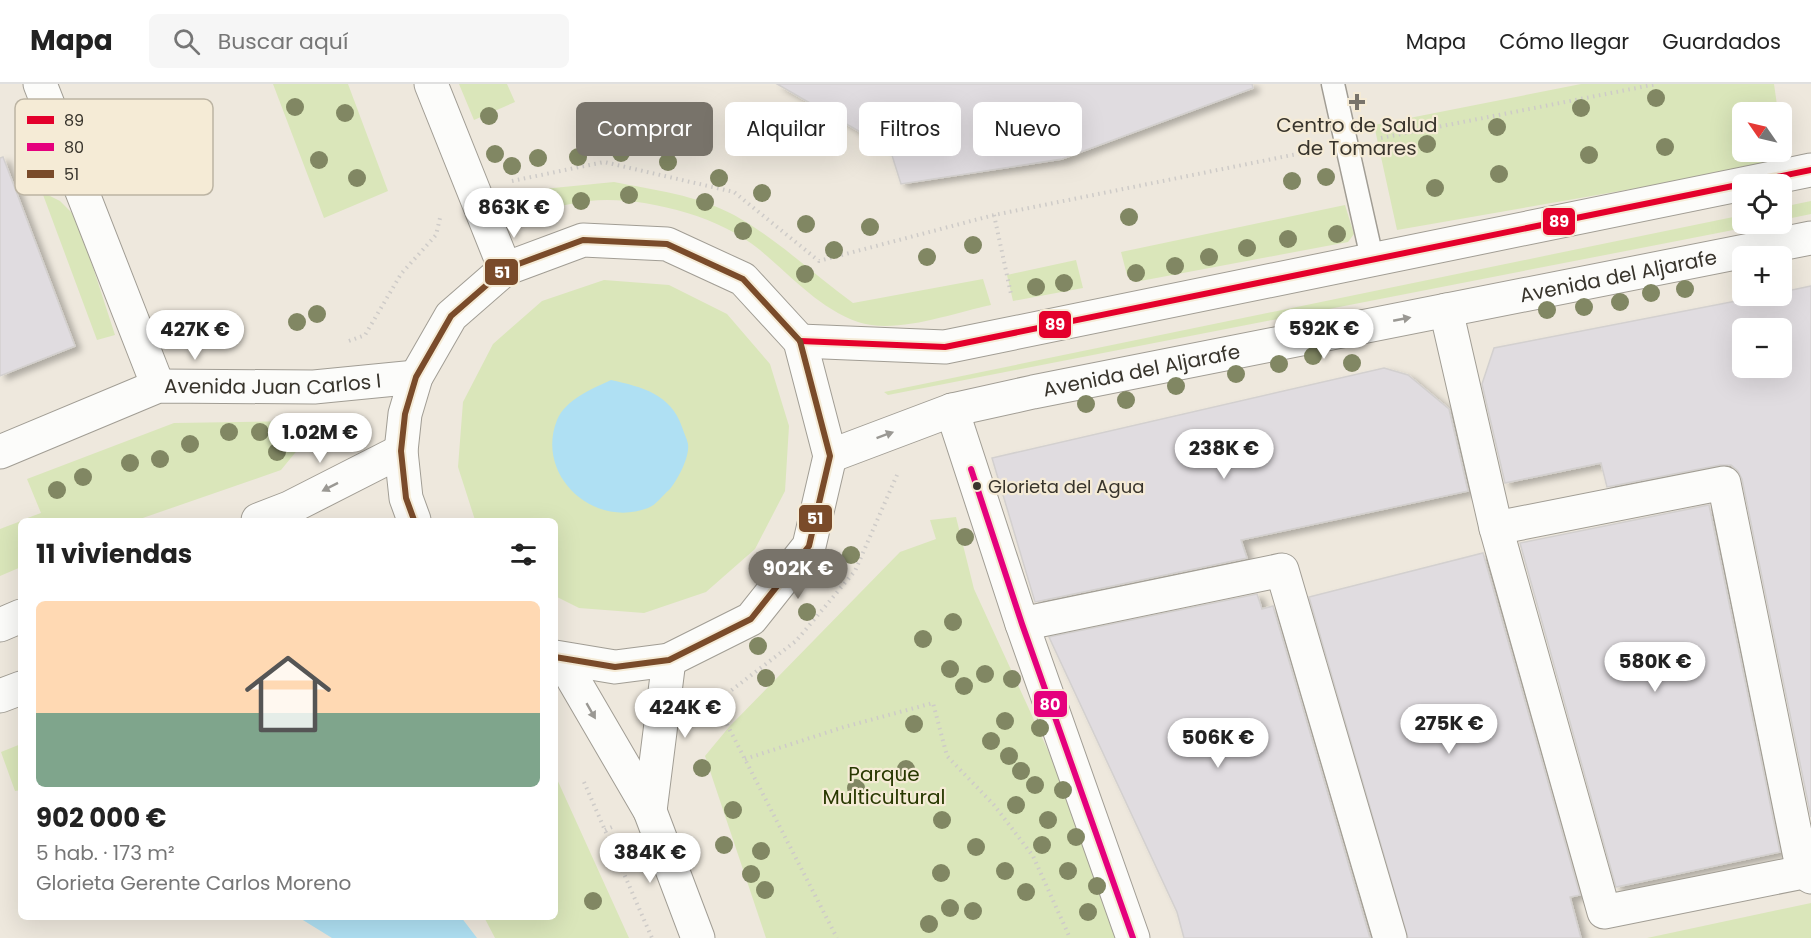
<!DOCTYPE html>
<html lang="es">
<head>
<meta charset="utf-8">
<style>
  :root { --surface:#fff; --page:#f6f6f6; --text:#222; --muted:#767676; --line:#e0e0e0; --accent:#78736a }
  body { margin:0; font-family:Poppins,sans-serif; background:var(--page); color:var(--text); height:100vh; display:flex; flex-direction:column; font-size:22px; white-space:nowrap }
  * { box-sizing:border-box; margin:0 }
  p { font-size:20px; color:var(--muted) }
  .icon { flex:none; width:33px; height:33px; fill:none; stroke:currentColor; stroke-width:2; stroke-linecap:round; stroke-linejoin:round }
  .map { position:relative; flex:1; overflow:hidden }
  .side { position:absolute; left:18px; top:434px; width:540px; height:402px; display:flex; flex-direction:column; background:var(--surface); border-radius:9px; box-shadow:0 6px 24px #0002 }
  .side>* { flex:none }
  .banner { position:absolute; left:576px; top:18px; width:570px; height:54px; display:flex; gap:12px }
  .needle { width:39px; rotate:304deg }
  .controls { position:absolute; left:1732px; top:18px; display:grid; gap:12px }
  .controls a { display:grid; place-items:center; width:60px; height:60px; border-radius:9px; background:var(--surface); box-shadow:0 6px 24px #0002; font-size:30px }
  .price { position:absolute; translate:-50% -51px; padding:0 14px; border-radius:21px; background:#fff; color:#222; font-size:20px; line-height:39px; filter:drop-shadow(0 2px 3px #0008) }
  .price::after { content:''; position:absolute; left:50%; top:36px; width:18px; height:14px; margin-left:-9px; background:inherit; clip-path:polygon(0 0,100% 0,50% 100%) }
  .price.active { background:var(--accent); color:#fff }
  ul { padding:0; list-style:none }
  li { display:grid; align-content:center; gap:12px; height:318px; padding:0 18px }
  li+li { border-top:2px solid var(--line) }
  li span { display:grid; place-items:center; height:186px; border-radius:9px; color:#555 }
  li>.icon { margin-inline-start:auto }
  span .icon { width:108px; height:108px; fill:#fffc; stroke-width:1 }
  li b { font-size:26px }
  h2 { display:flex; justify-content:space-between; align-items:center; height:72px; padding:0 18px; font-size:26px }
  .pill { padding:0 21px; border-radius:9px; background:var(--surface); box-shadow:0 6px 24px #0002; font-size:21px; line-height:54px }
  .pill.active { background:var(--accent); color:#fff }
  header { display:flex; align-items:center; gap:36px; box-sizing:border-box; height:84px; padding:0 30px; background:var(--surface); border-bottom:2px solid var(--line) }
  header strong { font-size:28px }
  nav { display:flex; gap:33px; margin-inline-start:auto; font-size:21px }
  .search { width:420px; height:54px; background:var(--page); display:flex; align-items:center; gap:15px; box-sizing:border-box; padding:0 21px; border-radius:9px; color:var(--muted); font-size:22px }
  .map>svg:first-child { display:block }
</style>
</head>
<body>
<header>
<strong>Mapa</strong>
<div class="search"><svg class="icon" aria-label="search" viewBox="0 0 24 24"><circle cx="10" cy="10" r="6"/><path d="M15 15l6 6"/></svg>Buscar aquí</div>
<nav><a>Mapa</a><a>Cómo llegar</a><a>Guardados</a></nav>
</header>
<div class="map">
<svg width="1811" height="854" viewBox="0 0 1811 854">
  <defs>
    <filter id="shadow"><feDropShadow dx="6" dy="4" stdDeviation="3" flood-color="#0004"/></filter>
  </defs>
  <rect width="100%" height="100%" fill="#eee8dd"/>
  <path fill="#dae6ba" d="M273,0h75l40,107 -64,27z
    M459,0h48l8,18 -41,18z
    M1581,0h193l4,28h-35v40h39v-19l5,29 -390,68 -23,-105z
    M614,98c40,8 83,13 120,33 43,24 79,59 119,88l130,-24 8,26c-39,8 -95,30 -133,17 -38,-13 -68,-47 -98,-72 -38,-32 -105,-50 -153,-50 -26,0 -55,8 -81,13l-3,-22z
    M42,108l18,9 17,17 38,117 -18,5z
    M1811,117v13l-29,6v-13z
    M1345,121l9,29 -6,8 -213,40 -8,-7 -6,-23z
    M1743,131v9h21l-876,171 -4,-3z
    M1076,176l7,28 -70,13 -6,-26z
    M604,196l65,5 58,29 43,50 19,62 -4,65 -30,58 -49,43 -62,21 -65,-5 -24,-12v-76h-80l-17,-53 5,-65 30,-58 49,-43z
    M298,337l10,16 -27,33 -144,50h-115l19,-7 -14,-34 147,-56z
    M956,433l18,72 77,168 67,181h-352l-61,-182 24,-29 171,-175 36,-13 -6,-19z
    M21,437v46l-21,9v-47z
    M21,660v46l-6,1 -14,-39z
    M555,690l1,3 73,161h-134l-11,-21 71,-1z
    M1811,819v35h-164z"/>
  <path fill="#afe0f3" d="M611,296c31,7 60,14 71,47 2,6 5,12 6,17 2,13 -11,37 -19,46 -6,5 -13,15 -21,18 -55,21 -113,-33 -91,-88 9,-21 35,-31 54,-40z
    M298,833h163l16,21h-145z"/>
  <path fill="#e0dce0" stroke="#d3d0cf" stroke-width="1.5" fill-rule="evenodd" filter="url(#shadow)" d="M777,0h475l1,4 -191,71 -161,25 -11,-35z
    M3,73l72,189 -75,30v-218z
    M1811,202v531l-69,-338 -4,-8 -7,-6h-11l-113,22 -6,-24 -96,20 -23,-99 12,-36 268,-52h20v-4zM1743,244h39v40h-39z
    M1384,284l24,7 41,34 19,82 -227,49 6,18 -212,44 -43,-144z
    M1709,421l71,347 -164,35 -96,-344z
    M1483,469l97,342 -10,2 11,41h-173l-99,-341z
    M1257,510l5,15 11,-3 97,332h-186l-7,-26 -128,-275z"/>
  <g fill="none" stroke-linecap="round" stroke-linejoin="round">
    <g stroke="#a19d94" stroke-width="25">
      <path id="lane" d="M1333,0l39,174"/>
    </g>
    <g stroke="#a19d94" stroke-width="35">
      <g id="street">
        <path d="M40,0l118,302"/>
        <path d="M431,0l74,185"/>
        <path d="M1446,226l50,218 108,384 199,-40 8,5"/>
        <path d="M952,326l70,214 111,314"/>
        <path id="s1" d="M0,368l158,-66 156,1 102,-10"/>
        <path d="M1496,444l228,-45 79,389"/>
        <path d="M1022,540l260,-54 108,368"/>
        <path d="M562,576l88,151 48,127"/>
        <path d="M650,727l19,-151"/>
      </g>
    </g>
    <g stroke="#a19d94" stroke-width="35">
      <g id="secondary">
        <path d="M800,257l145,6 866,-177"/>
        <path id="s2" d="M830,372l122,-46 81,-18 778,-154"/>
        <path d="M258,436l31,-12 112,-57"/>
        <path d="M414,436l-8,-22 -5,-47 4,-37 11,-37 35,-61 54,-47 78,-29 84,4 76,35 57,62 30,115 -21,90 -58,73 -82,41 -54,7 -60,-10"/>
        <path d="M0,541l21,-9"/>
        <path d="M0,612l21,-8"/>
      </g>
    </g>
    <path stroke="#cecbc8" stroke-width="4" stroke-dasharray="1.5 4.5" stroke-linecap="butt" d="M1381,54l276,-54
      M512,97l92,-19 130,30 85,69 175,-46 318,-64
      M994,131l17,79
      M349,257l16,-6 36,-61 35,-39 4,-17
      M313,344l18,12
      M716,619l121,235
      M704,637l12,-19 80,-61 59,-70 42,-96
      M745,675l99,-32 89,-24 14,53 47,49 39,51 37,82
      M584,698l68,156
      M605,746l9,-4"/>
    <use href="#lane" stroke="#fcfcfa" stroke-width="22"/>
    <use href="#street" stroke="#fcfcfa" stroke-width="33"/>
    <use href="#secondary" stroke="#fcfcfa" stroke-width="33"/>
    <g stroke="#f5ebd6" stroke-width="10">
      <path id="bus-1" d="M800,257l145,6 866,-177"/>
    </g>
    <g stroke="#f5ebd6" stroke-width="10">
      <path id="bus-2" d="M971,385l51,155 111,314"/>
    </g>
    <g stroke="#f5ebd6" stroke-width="10">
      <path id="bus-3" d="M414,436l-8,-22 -5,-47 4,-37 11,-37 35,-61 54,-47 78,-29 84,4 76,35 57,62 30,115 -21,90 -58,73 -82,41 -54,7 -60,-10"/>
    </g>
    <use href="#bus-1" stroke="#e4002b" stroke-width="6"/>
    <use href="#bus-2" stroke="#e5007d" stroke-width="6"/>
    <use href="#bus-3" stroke="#7a4b2a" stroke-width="6"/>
  </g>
  <g fill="#818763">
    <circle cx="1656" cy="14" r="9"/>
    <circle cx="295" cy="23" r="9"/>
    <circle cx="1581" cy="24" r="9"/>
    <circle cx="345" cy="29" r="9"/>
    <circle cx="489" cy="32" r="9"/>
    <circle cx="1497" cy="43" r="9"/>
    <circle cx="1427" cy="60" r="9"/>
    <circle cx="1665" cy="63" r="9"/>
    <circle cx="621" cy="69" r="9"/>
    <circle cx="495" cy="70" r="9"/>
    <circle cx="1589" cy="71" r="9"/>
    <circle cx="578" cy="73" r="9"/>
    <circle cx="538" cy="74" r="9"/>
    <circle cx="319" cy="76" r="9"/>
    <circle cx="668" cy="78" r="9"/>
    <circle cx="512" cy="82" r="9"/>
    <circle cx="1499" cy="90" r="9"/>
    <circle cx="1326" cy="93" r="9"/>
    <circle cx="357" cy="94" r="9"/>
    <circle cx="719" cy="94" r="9"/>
    <circle cx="1292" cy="97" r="9"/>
    <circle cx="1435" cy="104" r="9"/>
    <circle cx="762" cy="109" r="9"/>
    <circle cx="629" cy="111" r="9"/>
    <circle cx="542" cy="116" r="9"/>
    <circle cx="581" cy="117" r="9"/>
    <circle cx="705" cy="118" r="9"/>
    <circle cx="1129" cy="133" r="9"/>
    <circle cx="806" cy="140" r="9"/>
    <circle cx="870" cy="143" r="9"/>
    <circle cx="743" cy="147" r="9"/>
    <circle cx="1337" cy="150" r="9"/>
    <circle cx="1288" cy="155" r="9"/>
    <circle cx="973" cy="161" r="9"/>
    <circle cx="1247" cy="164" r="9"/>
    <circle cx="834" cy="166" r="9"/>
    <circle cx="927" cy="173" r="9"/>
    <circle cx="1209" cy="173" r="9"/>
    <circle cx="1175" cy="182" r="9"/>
    <circle cx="1136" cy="189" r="9"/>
    <circle cx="805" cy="190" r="9"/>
    <circle cx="1064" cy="199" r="9"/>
    <circle cx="1036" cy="203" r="9"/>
    <circle cx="1685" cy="205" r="9"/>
    <circle cx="1651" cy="209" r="9"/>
    <circle cx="1620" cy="218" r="9"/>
    <circle cx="1584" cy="223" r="9"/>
    <circle cx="1547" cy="226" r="9"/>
    <circle cx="317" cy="230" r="9"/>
    <circle cx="297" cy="238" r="9"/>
    <circle cx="1313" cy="272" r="9"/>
    <circle cx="1352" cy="279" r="9"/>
    <circle cx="1279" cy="280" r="9"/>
    <circle cx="1236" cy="290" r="9"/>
    <circle cx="1176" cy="302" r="9"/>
    <circle cx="1126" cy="316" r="9"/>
    <circle cx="1086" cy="320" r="9"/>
    <circle cx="229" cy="348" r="9"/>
    <circle cx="260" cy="348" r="9"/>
    <circle cx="190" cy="360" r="9"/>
    <circle cx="277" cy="368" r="9"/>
    <circle cx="160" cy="375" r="9"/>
    <circle cx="130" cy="379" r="9"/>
    <circle cx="83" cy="393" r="9"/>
    <circle cx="57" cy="406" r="9"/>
    <circle cx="965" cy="453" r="9"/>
    <circle cx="851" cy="471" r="9"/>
    <circle cx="807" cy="528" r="9"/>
    <circle cx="953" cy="538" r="9"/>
    <circle cx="923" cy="555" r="9"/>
    <circle cx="758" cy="562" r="9"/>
    <circle cx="950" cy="585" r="9"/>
    <circle cx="985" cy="590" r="9"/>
    <circle cx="766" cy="594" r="9"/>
    <circle cx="1012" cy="595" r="9"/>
    <circle cx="964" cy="602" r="9"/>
    <circle cx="698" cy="615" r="9"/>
    <circle cx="1005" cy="637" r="9"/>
    <circle cx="914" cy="640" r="9"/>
    <circle cx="1040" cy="644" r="9"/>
    <circle cx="991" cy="657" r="9"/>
    <circle cx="1009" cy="672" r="9"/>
    <circle cx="702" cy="684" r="9"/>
    <circle cx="906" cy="685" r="9"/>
    <circle cx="1021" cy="687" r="9"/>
    <circle cx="1035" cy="701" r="9"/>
    <circle cx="856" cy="704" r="9"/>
    <circle cx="1063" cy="706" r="9"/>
    <circle cx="1016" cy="721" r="9"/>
    <circle cx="733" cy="726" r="9"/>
    <circle cx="942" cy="736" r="9"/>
    <circle cx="1048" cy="736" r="9"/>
    <circle cx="1076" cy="753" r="9"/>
    <circle cx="724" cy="761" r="9"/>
    <circle cx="1042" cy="761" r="9"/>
    <circle cx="976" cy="763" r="9"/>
    <circle cx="761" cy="767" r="9"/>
    <circle cx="1005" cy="787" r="9"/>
    <circle cx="1068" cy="787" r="9"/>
    <circle cx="941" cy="789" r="9"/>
    <circle cx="751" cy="790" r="9"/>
    <circle cx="1097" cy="802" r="9"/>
    <circle cx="765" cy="806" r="9"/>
    <circle cx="1026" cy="808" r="9"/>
    <circle cx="593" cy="817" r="9"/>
    <circle cx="950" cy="824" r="9"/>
    <circle cx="973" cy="827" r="9"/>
    <circle cx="1088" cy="828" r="9"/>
    <circle cx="929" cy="840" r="9"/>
  </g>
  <defs><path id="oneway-solid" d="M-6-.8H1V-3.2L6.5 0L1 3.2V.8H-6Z" transform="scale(1.5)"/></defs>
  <g fill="#9a9893">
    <use href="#oneway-solid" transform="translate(1402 235) rotate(-11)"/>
    <use href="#oneway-solid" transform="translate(885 351) rotate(-20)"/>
    <use href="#oneway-solid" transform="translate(330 403) rotate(153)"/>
    <use href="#oneway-solid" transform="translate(591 627) rotate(60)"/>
  </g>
  <path fill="#78736a" stroke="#f5ebd6" stroke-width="2" d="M1354 9h6v6h6v6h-6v6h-6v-6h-6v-6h6z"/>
  <circle fill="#38342c" stroke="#f5ebd6" stroke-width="2" cx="977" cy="402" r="5"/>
  <g text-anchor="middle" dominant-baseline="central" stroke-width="4.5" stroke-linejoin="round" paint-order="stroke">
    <g font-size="18" fill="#38342c" stroke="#f5ebd6" text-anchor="start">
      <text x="988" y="402">Glorieta del Agua</text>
    </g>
    <g font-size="20" fill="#38342c" stroke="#f5ebd6">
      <text x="1357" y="41">Centro de Salud<tspan x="1357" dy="23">de Tomares</tspan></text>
    </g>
    <g font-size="20" fill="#38342c" stroke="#f5ebd6">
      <text stroke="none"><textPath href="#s2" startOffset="810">Avenida del Aljarafe</textPath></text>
      <text stroke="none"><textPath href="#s2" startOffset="324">Avenida del Aljarafe</textPath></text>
      <text stroke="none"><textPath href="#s1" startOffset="286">Avenida Juan Carlos I</textPath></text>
    </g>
    <g font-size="20" fill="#283800" stroke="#f5ebd6">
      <text x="884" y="690">Parque<tspan x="884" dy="23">Multicultural</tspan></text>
    </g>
  </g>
  <rect x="15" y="15" width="198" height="96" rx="9" fill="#f5ebd6" stroke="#bcb4a3" stroke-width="1.5"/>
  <rect x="27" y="32" width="27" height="8" fill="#e4002b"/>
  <rect x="27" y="59" width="27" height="8" fill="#e5007d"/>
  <rect x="27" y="86" width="27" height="8" fill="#7a4b2a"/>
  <g font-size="16" fill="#38342c">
    <text x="64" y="42">89</text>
    <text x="64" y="69">80</text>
    <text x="64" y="96">51</text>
  </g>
  <g stroke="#f5ebd6" stroke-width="2">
    <rect x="1542" y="123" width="34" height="29" rx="6" fill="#e4002b"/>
    <rect x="484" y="174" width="35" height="28" rx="6" fill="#7a4b2a"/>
    <rect x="1038" y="226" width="34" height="29" rx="6" fill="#e4002b"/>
    <rect x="798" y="420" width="35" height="29" rx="6" fill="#7a4b2a"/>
    <rect x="1033" y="606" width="35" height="28" rx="6" fill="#e5007d"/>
  </g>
  <g font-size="16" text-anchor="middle" font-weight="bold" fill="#fff">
    <text x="1559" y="143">89</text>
    <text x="502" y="194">51</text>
    <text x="1055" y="246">89</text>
    <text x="815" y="440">51</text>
    <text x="1050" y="626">80</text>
  </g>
</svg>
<div class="controls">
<a><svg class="needle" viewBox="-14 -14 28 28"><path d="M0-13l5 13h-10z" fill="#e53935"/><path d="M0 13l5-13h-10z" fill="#767676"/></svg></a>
<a><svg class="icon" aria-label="locate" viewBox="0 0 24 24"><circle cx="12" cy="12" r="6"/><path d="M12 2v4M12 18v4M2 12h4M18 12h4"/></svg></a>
<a>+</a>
<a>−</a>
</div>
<b class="price" style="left:514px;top:155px">863K €</b>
<b class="price" style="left:1324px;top:276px">592K €</b>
<b class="price" style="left:195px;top:277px">427K €</b>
<b class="price" style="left:320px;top:380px">1.02M €</b>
<b class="price" style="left:1224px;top:396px">238K €</b>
<b class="price active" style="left:798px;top:516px">902K €</b>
<b class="price" style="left:1655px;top:609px">580K €</b>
<b class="price" style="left:685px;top:655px">424K €</b>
<b class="price" style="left:1449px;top:671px">275K €</b>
<b class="price" style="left:1218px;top:685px">506K €</b>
<b class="price" style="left:650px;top:800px">384K €</b>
<div class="banner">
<a class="pill active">Comprar</a>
<a class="pill">Alquilar</a>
<a class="pill">Filtros</a>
<a class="pill">Nuevo</a>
</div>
<section class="side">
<h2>11 viviendas<svg class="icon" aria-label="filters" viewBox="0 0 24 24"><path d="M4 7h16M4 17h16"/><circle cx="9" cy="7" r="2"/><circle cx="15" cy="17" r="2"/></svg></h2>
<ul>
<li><span style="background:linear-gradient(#ffd9b3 60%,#7fa58c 0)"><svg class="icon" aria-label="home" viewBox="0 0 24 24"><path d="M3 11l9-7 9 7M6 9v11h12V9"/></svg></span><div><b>902 000 €</b><p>5 hab. · 173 m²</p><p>Glorieta Gerente Carlos Moreno</p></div></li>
</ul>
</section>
</div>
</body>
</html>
